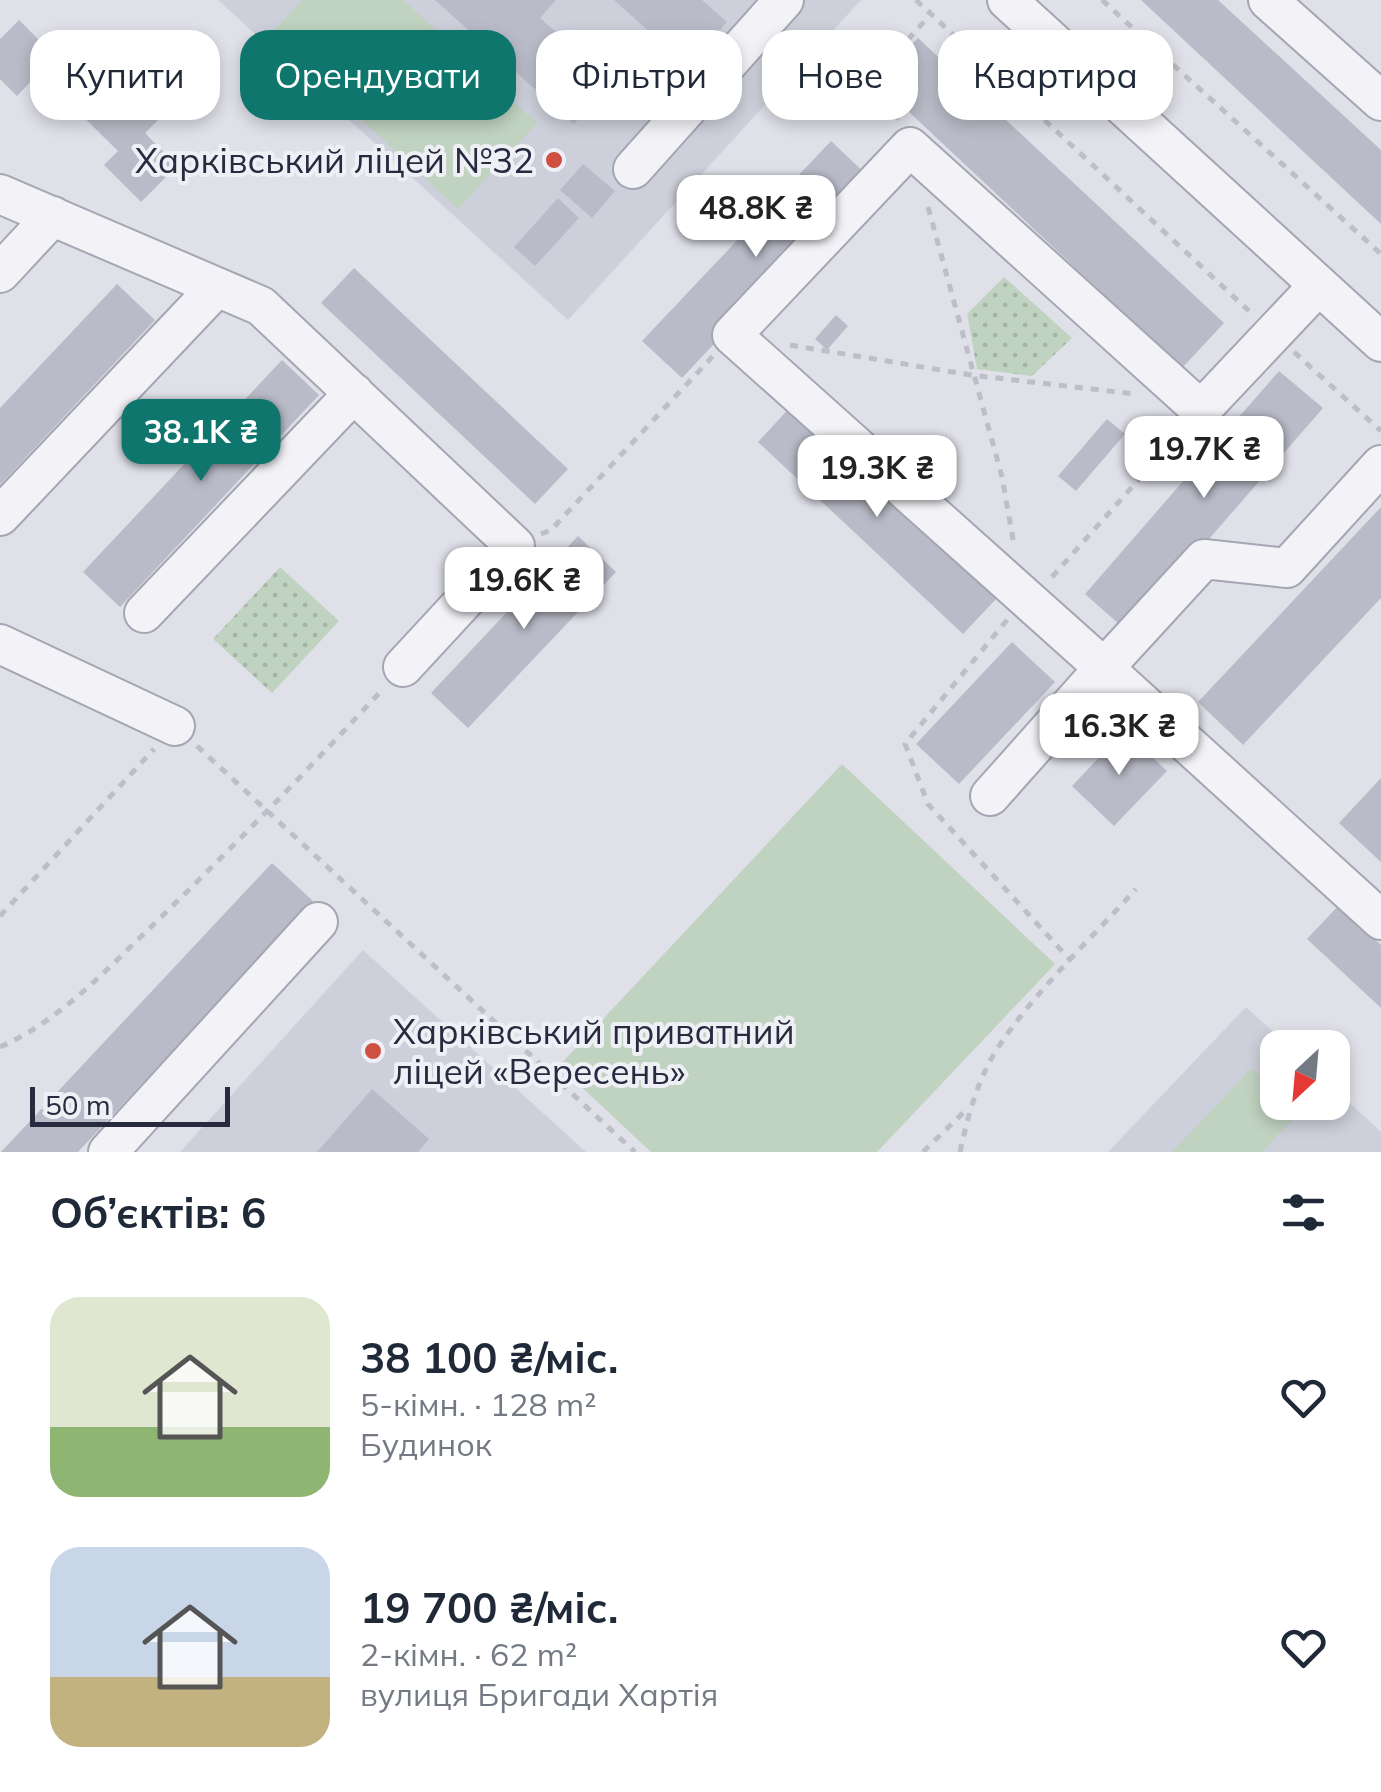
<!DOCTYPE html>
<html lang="uk">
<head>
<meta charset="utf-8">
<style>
  :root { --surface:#fff; --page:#f6f6f7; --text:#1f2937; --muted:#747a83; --accent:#0f766e }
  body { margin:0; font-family:Mulish,sans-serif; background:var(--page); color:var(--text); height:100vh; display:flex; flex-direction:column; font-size:38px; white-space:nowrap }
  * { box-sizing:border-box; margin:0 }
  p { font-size:32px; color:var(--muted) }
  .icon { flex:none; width:55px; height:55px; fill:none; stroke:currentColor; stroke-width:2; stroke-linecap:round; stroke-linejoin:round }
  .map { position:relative; height:1152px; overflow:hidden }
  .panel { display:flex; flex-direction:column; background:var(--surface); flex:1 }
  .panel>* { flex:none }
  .hud { position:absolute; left:30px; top:30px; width:1322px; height:90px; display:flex; gap:20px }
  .needle { width:65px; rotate:206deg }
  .tools { position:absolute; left:1260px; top:1030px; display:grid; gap:20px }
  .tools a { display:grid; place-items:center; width:90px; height:90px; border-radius:20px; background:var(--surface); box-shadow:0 5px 15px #0003; font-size:50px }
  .scale { position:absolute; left:30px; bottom:25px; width:200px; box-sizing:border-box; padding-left:10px; border:5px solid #282b40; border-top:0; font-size:28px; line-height:35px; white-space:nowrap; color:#282b40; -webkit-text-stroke:8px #eff0f6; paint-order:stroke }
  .price { position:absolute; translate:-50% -85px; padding:0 22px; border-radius:20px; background:#fff; color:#222; font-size:32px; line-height:65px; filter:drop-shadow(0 2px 5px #0008) }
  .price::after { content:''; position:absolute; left:50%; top:60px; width:30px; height:22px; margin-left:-15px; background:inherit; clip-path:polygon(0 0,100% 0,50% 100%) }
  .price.on { background:var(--accent); color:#fff }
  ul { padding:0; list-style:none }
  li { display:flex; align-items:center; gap:30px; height:250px; padding:0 50px }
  li span { display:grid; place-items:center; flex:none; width:280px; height:200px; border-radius:30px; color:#555 }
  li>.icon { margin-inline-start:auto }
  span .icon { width:120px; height:120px; fill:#fffc; stroke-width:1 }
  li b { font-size:42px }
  h2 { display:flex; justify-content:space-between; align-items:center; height:120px; padding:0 50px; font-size:42px }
  .tag { padding:0 35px; border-radius:30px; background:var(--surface); box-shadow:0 5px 15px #0003; font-size:35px; line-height:90px }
  .tag.on { background:var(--accent); color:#fff }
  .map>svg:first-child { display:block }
</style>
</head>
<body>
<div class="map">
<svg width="1381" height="1152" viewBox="0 0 1381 1152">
  <defs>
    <pattern id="park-dots" width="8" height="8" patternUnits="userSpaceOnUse" patternTransform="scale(2.5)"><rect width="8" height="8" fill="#c0d2c0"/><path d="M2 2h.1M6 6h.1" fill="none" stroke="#a5b4a6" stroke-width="1.8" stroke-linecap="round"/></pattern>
  </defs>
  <rect width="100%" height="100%" fill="#dfe0e8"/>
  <path fill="#cdcfda" d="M218,0h643l-293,320z
    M363,950l223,202h-406z
    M1246,1007l44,40 -12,1v54h54l1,-15 48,45v20h-273z"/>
  <path fill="#c0d2c0" d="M302,0h101l134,123 -79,86 -188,-174z
    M842,764l213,200 -178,188h-226l-92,-86z
    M1252,1068l25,24 1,10 10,1 11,10 -37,39h-90z"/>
  <path fill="url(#park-dots)" d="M1004,277l68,61 -40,38 -55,-7 -10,-55z
    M280,567l59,54 -67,72 -59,-54z"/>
  <path fill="#b9bbc8" d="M435,0h121l-16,18 72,63 -38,43z
    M614,0h88l25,22 -39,44z
    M1141,0h77l163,150v74z
    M19,20l34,34 20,-21 86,86 -14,14 32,33 -36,36 -37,-37 14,-14 -79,-78 -22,23 -17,-17v-40z
    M918,38l306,285 -42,45 -306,-287z
    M831,141l39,37 -188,200 -40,-37z
    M583,164l32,27 -23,27 -32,-28z
    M558,198l21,20 -44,48 -21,-19z
    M354,268l214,201 -33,35 -214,-201z
    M117,284l38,36 -155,165v-77z
    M836,315l12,11 -21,24 -12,-11z
    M282,360l37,35 -199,212 -37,-35z
    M1279,371l44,37 -195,224 -43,-38z
    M792,405l205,193 -34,36 -205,-192z
    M1107,419l18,15 -49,57 -18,-15z
    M1381,507v91l-138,147 -45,-43z
    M578,536l38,36 -148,156 -37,-35z
    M1012,642l43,40 -96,102 -43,-40z
    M1124,731l43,40 -53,55 -42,-40z
    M1381,778v84l-42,-39z
    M272,863l41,38 -235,251h-77z
    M1339,905l42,40v63l-74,-69z
    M372,1089l57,50 -11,13h-101z"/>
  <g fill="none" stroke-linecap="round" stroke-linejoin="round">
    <g stroke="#a4a6b2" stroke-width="42">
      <path id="minor" d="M1007,0l374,342
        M1268,0l113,101
        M633,169l151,-169
        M0,194l261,112 254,240 -112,121
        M0,273l53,-57
        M1318,286l-117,124 -291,-263 -178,188 372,333 100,-109 83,9 94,-103
        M0,516l217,-229
        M144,613l210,-220
        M0,644l175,82
        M990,796l114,-128 277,252
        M108,1152l210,-230"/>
    </g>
    <path stroke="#bdbec7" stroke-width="5" stroke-dasharray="8 8" stroke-linecap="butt" d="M916,0l333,311
      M1102,0l279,254
      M899,119l-35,-31 67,-74
      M928,207l74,270 12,68
      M790,345l181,30 164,19
      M1294,352l87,79
      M541,534l10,-4 162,-174
      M1052,577l129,-145
      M1007,620l-102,124 23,60 143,157
      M197,746l438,406
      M0,916l154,-167
      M0,1047c61,-27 106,-77 154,-123 79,-77 154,-154 229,-235
      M923,1152l45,-44
      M960,1152c8,-36 17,-71 37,-103 38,-58 93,-109 139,-160"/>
    <use href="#minor" stroke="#f2f2f7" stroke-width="38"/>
  </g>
  <g fill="#cf5042" stroke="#eff0f6" stroke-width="4">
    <circle cx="554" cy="160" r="10"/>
    <circle cx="373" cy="1051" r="10"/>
  </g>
  <g text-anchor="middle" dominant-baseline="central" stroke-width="8" stroke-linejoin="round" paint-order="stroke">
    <g font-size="35" fill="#282b40" stroke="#eff0f6" text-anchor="end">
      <text x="534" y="160">Харківський ліцей №32</text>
      <text x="393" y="1031" text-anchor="start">Харківський приватний<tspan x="393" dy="40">ліцей «Вересень»</tspan></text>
    </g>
  </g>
</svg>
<div class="tools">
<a><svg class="needle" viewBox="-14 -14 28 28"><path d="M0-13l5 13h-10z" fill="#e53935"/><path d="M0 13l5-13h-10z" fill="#747a83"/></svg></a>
</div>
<div class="scale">50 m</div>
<b class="price" style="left:756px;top:260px">48.8K ₴</b>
<b class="price on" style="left:201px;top:484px">38.1K ₴</b>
<b class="price" style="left:1204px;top:501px">19.7K ₴</b>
<b class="price" style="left:877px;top:520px">19.3K ₴</b>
<b class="price" style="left:524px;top:632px">19.6K ₴</b>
<b class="price" style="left:1119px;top:778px">16.3K ₴</b>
<div class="hud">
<a class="tag">Купити</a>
<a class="tag on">Орендувати</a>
<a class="tag">Фільтри</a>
<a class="tag">Нове</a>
<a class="tag">Квартира</a>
</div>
</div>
<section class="panel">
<h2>Об’єктів: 6<svg class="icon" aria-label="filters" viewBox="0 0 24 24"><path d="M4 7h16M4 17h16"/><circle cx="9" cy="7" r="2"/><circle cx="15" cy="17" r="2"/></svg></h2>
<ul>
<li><span style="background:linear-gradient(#dfe7d0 65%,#8fb573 0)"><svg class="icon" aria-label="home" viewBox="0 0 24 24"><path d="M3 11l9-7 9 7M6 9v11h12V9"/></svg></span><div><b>38 100 ₴/міс.</b><p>5-кімн. · 128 m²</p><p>Будинок</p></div><svg class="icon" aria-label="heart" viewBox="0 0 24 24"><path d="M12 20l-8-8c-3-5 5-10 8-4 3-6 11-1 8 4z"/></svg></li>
<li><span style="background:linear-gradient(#c9d6e8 65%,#c2b280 0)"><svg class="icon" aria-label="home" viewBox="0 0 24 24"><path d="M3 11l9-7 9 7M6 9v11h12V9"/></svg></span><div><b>19 700 ₴/міс.</b><p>2-кімн. · 62 m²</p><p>вулиця Бригади Хартія</p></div><svg class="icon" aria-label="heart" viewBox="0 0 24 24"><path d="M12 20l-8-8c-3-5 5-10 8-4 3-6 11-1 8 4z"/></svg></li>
</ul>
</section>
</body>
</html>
